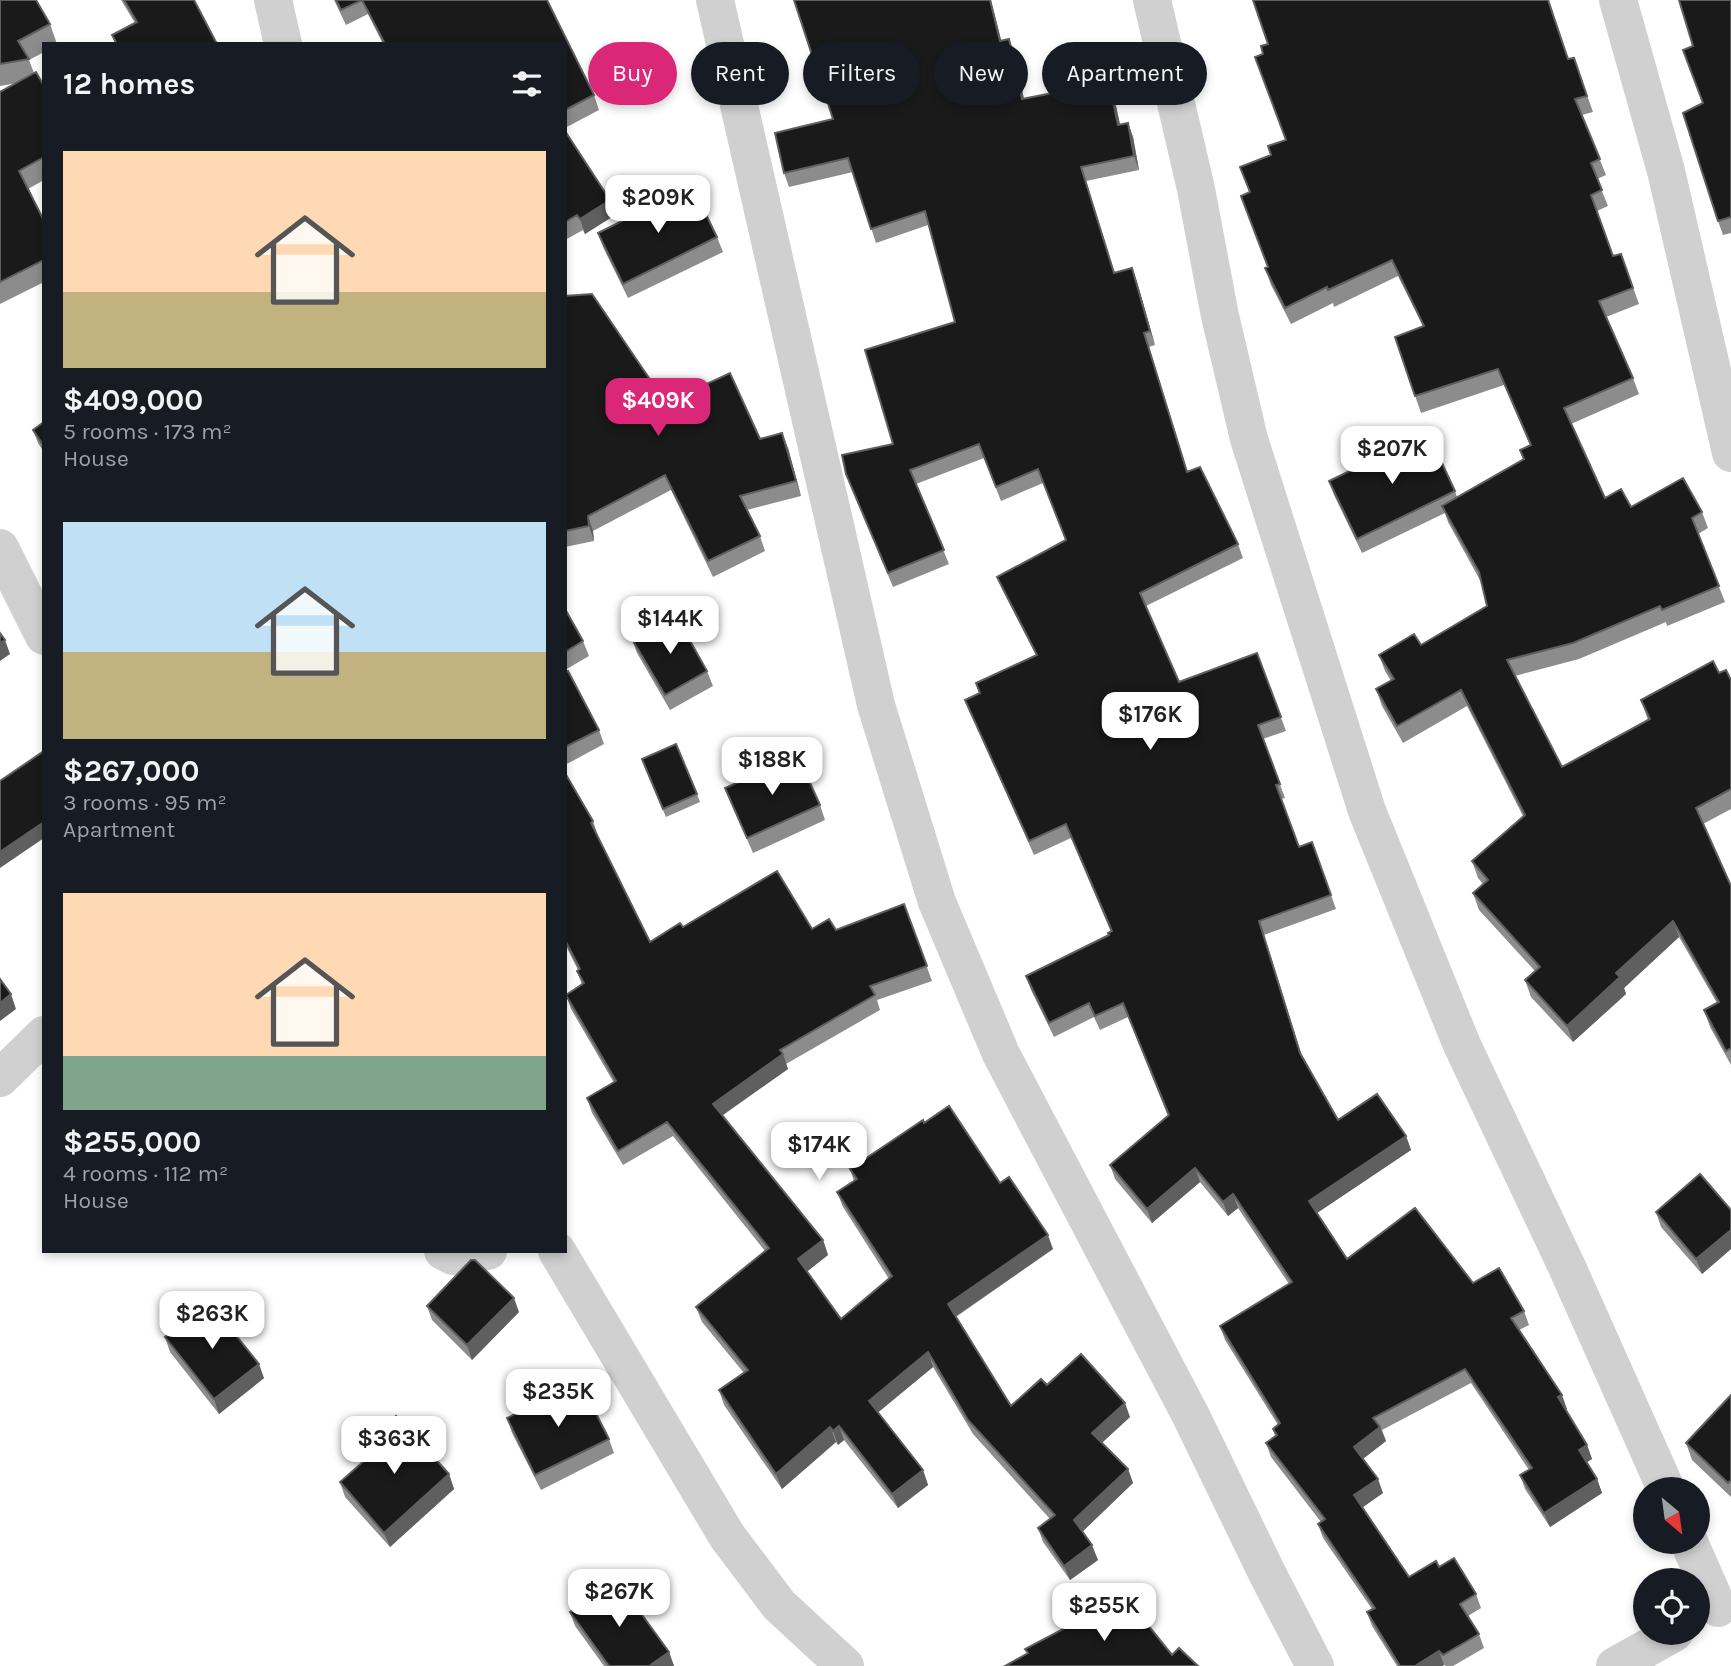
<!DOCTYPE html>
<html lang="en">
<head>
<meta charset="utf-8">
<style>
  :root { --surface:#171b24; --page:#242831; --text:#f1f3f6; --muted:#9ea1a6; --accent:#db2777 }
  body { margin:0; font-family:Karla,sans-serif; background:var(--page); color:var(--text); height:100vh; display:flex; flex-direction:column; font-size:26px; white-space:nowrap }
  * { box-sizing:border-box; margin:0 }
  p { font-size:23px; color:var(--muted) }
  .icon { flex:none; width:38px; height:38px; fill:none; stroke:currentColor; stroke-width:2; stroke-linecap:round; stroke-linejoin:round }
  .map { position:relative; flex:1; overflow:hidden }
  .panel { position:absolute; left:42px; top:42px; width:525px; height:1211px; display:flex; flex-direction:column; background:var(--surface); border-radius:0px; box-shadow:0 4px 10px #0003 }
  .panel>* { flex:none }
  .hud { position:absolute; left:588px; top:42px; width:665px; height:63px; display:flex; gap:14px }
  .needle { width:46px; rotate:151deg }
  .controls { position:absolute; left:1633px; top:1477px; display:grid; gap:14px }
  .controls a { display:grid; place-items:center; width:77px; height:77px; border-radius:50%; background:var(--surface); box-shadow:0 4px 10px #0003; font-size:35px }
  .price { position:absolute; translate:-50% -60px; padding:0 16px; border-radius:14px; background:#fff; color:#222; font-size:23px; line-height:46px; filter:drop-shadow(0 2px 4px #0008) }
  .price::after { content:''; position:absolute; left:50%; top:42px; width:21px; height:16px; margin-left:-10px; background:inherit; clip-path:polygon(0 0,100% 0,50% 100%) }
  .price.selected { background:var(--accent); color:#fff }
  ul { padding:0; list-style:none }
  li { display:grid; align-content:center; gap:14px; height:371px; padding:0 21px }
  li span { display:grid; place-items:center; height:217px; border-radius:0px; color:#555 }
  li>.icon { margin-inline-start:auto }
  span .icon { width:126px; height:126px; fill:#fffc; stroke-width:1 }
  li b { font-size:30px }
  h2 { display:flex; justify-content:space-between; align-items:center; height:84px; padding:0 21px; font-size:30px }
  .chip { padding:0 24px; border-radius:32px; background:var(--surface); box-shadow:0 4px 10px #0003; font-size:24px; line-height:63px }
  .chip.selected { background:var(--accent); color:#fff }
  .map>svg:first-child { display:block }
</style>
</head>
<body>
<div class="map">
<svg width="1731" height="1666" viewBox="0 0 1731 1666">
  <rect width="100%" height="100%" fill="#fff"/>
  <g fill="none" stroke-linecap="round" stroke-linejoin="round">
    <path stroke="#d0d0d0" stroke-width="38" d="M273,0l10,44
      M715,0l161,705 61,197 64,152 190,362 77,159 47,91
      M1152,0l44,189 24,127 29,123 118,372 95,234 105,222 99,222
      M1618,0l48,171 65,282
      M0,548l44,88
      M0,1078l44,-43
      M443,1251l10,5 35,-5
      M557,1251l170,285 52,69 66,61
      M1689,1542l29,66
      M1615,1666l59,-33"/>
  </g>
  <path fill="#8c8c8c" d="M0,0l50,24 7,20h-13v8l-15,8 5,13 10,13v94l-16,9 16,32v61l-44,22v-212l17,-9 -17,3z
    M121,0h73l23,44h-102l-3,-9 23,-12z
    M334,0h213l47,95 5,15 -34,18v-84h-182l-15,-30 -22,11z
    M1253,0h296l19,59 6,-1 19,54 -11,3 24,60 -9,4 11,27 -11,5 16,45 8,-2 18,50 -33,13 27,61 6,16 -68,30 34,74 26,9 71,5 6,16 -10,6 27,68 -58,24 -1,-4 -87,37 -64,17 47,91 86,-47 -7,-20 78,-27 12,7v129l-28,15 28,62v179l-21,-38 -6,-17 13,-7 -38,-66 -55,51 2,6 -53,48 -42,-45 -6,-17 10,-9 -56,-61 -6,-17 10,-9 -5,-6 -6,-17 51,-45 -56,-110 -64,37 -21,-37 -6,-17 15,-8 -6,-10 -6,-16 42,-10 66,-39 -6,-24 -33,-60 -3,-9 -83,40 -28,-58 -5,-14 126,10 2,6 66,-38 -3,-9 10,-5 -26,-60 -83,28 -26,-76 28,-11 -25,-50 -64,31 -1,-4 -42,21 -20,-39 -6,-17 3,-1 -18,-75 21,-37 15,-15 -23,-86 5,-10z
    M1731,0v233l-8,2 -5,-14 -15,-118 -10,-57z
    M1009,39l5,14 10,46 85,-17 5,14 6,29 8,-2 5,14 6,33 -53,11 28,92 18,-5 5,14 18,63 -6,2 38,124 51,73 5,14 -97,48 33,76 78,-29 29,78 -23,8 22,59 -4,1 18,48 13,-5 24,67 -72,26 38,121 36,64 68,16 5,14 -94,63 30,46 126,24 51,28 5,14 -10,5 48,79 -2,1 22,35 5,14 -5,3 10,17 5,14 -52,34 -25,-38 -5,-14 9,-5 -58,-87 -89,47 4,11 -23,18 20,34 -21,14 47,70 30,-10 37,27 5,14 -13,8 11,18 5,14 -31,18h-7l-2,-1 -2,1h-45l-25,-40 -5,-14 5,-3 -49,-71 -5,-14 3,-2 -50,-65 -5,-14 9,-7 -2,-7 5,-4 -53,-85 -5,-14 69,-42 -51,-76 -10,8 -28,-34 -48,41 -37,-44 -5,-14 58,-49 -40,-99 -28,13 -6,-13 -40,20 -23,-47 -5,-14 83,-41 2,-3 -40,-94 -37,17 -63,-141 -6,-14 14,-7 -3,-10 60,-28 -33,-64 -6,-14 69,-36 -23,-58 -42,18 -17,-43 -68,26 33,80 -56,23 -47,-113 47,-30 62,-122 -27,-97 -52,18 -23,-71 -64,15 -5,-14 49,-54 169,-78z
    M565,131l45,69 5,15 -30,19 -2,-4 -18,10z
    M598,233l119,4 6,15 -95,46 -25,-51z
    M565,296l101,107 94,36 28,9 13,48 -54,14 13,26 5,15 -52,26 -42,-87 -78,41 1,10 -29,6z
    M44,422v30l-6,-9 -5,-13z
    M565,609l18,32 6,15 -24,14z
    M667,627l40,44 6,15 -43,24 -33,-57 -5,-14z
    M565,672l34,58 5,14 -39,21z
    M644,766l53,28 3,8 -34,15z
    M565,773l28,48 5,15h-1l53,106 33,-15 153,3 68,-26 28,77 -55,19 3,10 -94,54 2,5 -66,47 101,124 5,15 -21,16 34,48 48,-40 -46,-72 -6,-15 17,-11 -4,-12 74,-46 76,60 53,66 -97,68 55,89 36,-21 83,32 -28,26 26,26 5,14 -50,48 15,29 -28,20 -27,-38 -5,-14 12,-9 -77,-85 -40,-67 -55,45 45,58 5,15 -30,23 -54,-68 -6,5 -2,-3 -54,47 -58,-84 -5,-15 25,-17 -42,-51 -6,-15 69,-56 -92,-115 -50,29 -31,-52 -5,-15 27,-15 -43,-74 -5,-14 16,-10 -5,-14 1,-1 -13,-26z
    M725,788l95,17 5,15 -72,33z
    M1731,1210v39l-29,25 -41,-47 -5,-15z
    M427,1306l92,6 -47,48 -40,-40z
    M165,1337l99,41 -45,36 -49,-62z
    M1731,1395v102l-39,-37 -6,-17z
    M507,1418l102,21 5,14 -73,37 -29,-57z
    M371,1438l78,36 5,15 -64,58 -45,-50 -5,-15 36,-32z
    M570,1612l99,40 5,14h-70l-29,-40z"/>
  <path fill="#5f5f5f" d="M990,0h1l14,55 -5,-14z
    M1009,39l5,14 13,60 -5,-14z
    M1109,82l5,14 9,43 -5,-14z
    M1128,123l5,14 6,33 -5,-14z
    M1081,167l5,14 33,106 -5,-14z
    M610,200l5,15 -30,19 -5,-15z
    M1132,268l5,14 18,63 -5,-14z
    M1144,333l5,14 43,139 -5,-14z
    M782,433l6,15 13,48 -5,-15z
    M588,516l5,15 1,10 -5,-15z
    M5,640l5,14 -10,7v-18z
    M44,822v16l-44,30v-16z
    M1259,921l5,14 41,132 -5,-14z
    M1673,921l6,16 -55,51 2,6 -53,48 -6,-16 49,-53z
    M11,994l5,15 -16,12v-18z
    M783,1054l5,15 -70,49 -5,-14z
    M1406,1136l5,14 -97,65 -5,-14z
    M1195,1168l5,14 -48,41 -5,-14z
    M1233,1194l5,14 -10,8 -5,-14z
    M1731,1230v19l-29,25 -6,-15z
    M1048,1235l5,14 -100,69 -5,-14z
    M823,1240l5,15 -24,19 -6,-15z
    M514,1298l5,14 -47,48 -5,-15z
    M928,1352l5,15 -58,48 -6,-14z
    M259,1364l5,14 -45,36 -5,-15z
    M1562,1395l5,14 -4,2 -5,-14z
    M1125,1403l5,14 -33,30 -5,-14z
    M839,1426l5,14 -6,5 -5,-14z
    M830,1427l6,15 -54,47 -6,-15z
    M1380,1427l6,14 -26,20 -6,-14z
    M1587,1445l5,14 -8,5 -5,-14z
    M1128,1469l5,14 -53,51 -6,-14z
    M923,1470l5,15 -30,23 -6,-14z
    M449,1474l5,15 -64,58 -6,-14z
    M1378,1479l5,14 -24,17 -5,-15z
    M1597,1479l5,14 -52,34 -6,-14z
    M1092,1545l6,15 -28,20 -6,-14z
    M1439,1651l5,14 -2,1h-27z
    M669,1652l5,14h-25z"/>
  <path fill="#1a1a1a" stroke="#5f5f5f" stroke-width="2" d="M0,0h36l14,24 -32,17 11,18 -29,5z
    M124,0h70l23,44h-100l-5,-9 25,-13z
    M336,0h26l-21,10z
    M362,0h185l47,95 -29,15v-66h-180z
    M794,0h196l10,41 9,-2 13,60 87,-17 9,43 10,-2 6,33 -53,11 33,106 18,-5 18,63 -6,2 43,139 13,-5 38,77 -98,49 39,89 78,-29 24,64 -23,8 22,59 -4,1 23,62 13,-5 19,53 -72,26 41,132 38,67 39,-26 29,42 -97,65 38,58 68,-51 58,75 26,-15 25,43 -13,7 51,77 -4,2 29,48 -8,5 18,29 -53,34 -24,-38 12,-7 -67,-99 -92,49 7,9 -26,20 24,32 -24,16 55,82 27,-16 3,6 15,-9 22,36 -16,10 19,30 -36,21 -4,-4 -24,15h-15l-33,-54 8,-4 -57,-84 7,-5 -59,-76 11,-8 -4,-6 7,-6 -60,-97 72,-44 -59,-88 -10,8 -28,-34 -48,41 -37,-44 59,-50 -46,-112 -28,13 -6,-13 -40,20 -23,-47 83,-41 -1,-2 4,-2 -46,-107 -37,17 -64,-141 15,-7 -4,-10 61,-28 -40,-78 69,-37 -28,-71 -42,18 -17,-43 -69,26 34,80 -56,23 -42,-99 -4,-19 51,-11 -28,-94 90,-28 -30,-111 -54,18 -23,-71 -64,15 -9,-40 58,-14z
    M1253,0h295l20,59 6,-1 13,38 -12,3 25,60 -9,4 11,27 -11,5 22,61 8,-2 12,34 -34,13 34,77 -69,30 41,90 16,-9 10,18 52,-29 19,34 -10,6 27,68 -57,24 -2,-4 -87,37 -66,17 55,107 88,-48 -9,-19 72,-39 6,12 7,-3 5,10v109l-35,19 35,78v162l-5,3 -22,-41 15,-8 -46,-81 -57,52 4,4 -53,49 -42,-46 15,-13 -67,-74 15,-13 -16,-19 53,-46 -64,-125 -64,36 -21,-37 18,-10 -15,-24 35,-21 7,11 66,-39 -8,-34 -37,-66 82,-47 -4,-9 11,-5 -33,-76 -83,27 -20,-59 29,-11 -32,-66 -64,30 -1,-3 -42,21 -20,-40 3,-1 -27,-71 9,-4 -10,-25 31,-12 -3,-9 18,-6 -31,-83 8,-3 -2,-8 7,-2z
    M1679,0h52v217l-13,4 -35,-108 20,-10 -20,-53 10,-4z
    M36,72l8,14v71l-25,14 25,50v39l-44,22v-190z
    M565,131l45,69 -30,19 -3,-4 -12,7z
    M692,186l25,51 -94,47 -25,-51z
    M592,294l74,109 64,-30 30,66 22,-6 14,48 -56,15 20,40 -52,25 -43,-86 -77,41 1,10 -24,5v-235z
    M44,422v24l-11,-16z
    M1428,433l27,58 -98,48 -28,-58z
    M565,609l18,32 -18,11z
    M664,620l3,7 12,-6 28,50 -42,24 -33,-56z
    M0,633l5,7 -5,3z
    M568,671l31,59 -34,17v-75z
    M676,744l21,50 -34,15 -21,-50z
    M44,751v71l-44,30v-71z
    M798,756l22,49 -73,33 -22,-50z
    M565,773l28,48 -2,2 59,119 30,-19 3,4 94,-56 35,58 17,-10 7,11 68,-26 23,62 -57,20 5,9 -95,55 3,4 -70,50 110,136 -25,19 43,60 51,-43 -55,-84 20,-13 -7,-10 73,-49 1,3 25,-17 51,77 9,-6 39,58 -100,69 63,102 30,-27 6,6 34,-31 44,49 -33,30 36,36 -54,51 18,25 -28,21 -26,-38 17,-13 -87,-95 -40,-68 -59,49 54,69 -31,24 -53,-68 -6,5 -3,-4 -54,47 -57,-84 29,-20 -52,-63 73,-59 -102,-126 -49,29 -31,-53 29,-17 -50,-86 18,-12 -7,-12 3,-2 -15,-29z
    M0,979l11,15 -11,9z
    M1700,1174l31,36v20l-35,29 -40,-47z
    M471,1260h4l39,38 -47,47 -40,-39z
    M209,1302l50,62 -45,35 -49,-62z
    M580,1382l29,57 -74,36 -28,-57z
    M1731,1395v85l-3,3 -42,-40z
    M396,1416l53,58 -65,59 -44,-51 40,-35 -9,-9z
    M616,1579l53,73 -20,14h-40l-39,-54z
    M1118,1600l7,9 6,-5 41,51 7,-7 19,18h-193l23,-13 -3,-4z"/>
</svg>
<div class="controls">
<a><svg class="needle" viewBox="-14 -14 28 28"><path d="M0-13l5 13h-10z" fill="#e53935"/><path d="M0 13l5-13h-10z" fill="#9ea1a6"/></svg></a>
<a><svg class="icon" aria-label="locate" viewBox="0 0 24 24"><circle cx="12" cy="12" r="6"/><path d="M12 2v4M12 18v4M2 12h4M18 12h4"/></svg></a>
</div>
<b class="price" style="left:658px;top:235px">$209K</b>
<b class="price selected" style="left:658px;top:438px">$409K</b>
<b class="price" style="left:1392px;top:486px">$207K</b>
<b class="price" style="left:670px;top:656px">$144K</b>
<b class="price" style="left:1150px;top:752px">$176K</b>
<b class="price" style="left:772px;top:797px">$188K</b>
<b class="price" style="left:819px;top:1182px">$174K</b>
<b class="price" style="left:212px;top:1351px">$263K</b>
<b class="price" style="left:558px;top:1429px">$235K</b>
<b class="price" style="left:394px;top:1476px">$363K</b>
<b class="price" style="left:619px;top:1629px">$267K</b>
<b class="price" style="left:1104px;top:1643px">$255K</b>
<div class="hud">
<a class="chip selected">Buy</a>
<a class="chip">Rent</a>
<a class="chip">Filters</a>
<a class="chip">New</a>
<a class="chip">Apartment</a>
</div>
<section class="panel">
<h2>12 homes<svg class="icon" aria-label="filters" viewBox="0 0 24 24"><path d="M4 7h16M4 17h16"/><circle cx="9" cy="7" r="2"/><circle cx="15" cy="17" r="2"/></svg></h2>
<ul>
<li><span style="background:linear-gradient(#ffd9b3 65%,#c2b280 0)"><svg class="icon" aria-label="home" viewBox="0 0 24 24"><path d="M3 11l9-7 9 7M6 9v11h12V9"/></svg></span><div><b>$409,000</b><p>5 rooms · 173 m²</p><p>House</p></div></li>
<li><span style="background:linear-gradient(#bfe0f5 60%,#c2b280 0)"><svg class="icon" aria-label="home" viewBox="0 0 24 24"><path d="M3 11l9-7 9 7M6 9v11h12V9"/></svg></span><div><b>$267,000</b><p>3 rooms · 95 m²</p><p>Apartment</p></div></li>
<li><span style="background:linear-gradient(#ffd9b3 75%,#7fa58c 0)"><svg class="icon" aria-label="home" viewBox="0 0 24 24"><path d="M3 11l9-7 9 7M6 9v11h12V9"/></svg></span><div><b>$255,000</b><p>4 rooms · 112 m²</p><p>House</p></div></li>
</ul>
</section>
</div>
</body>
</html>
